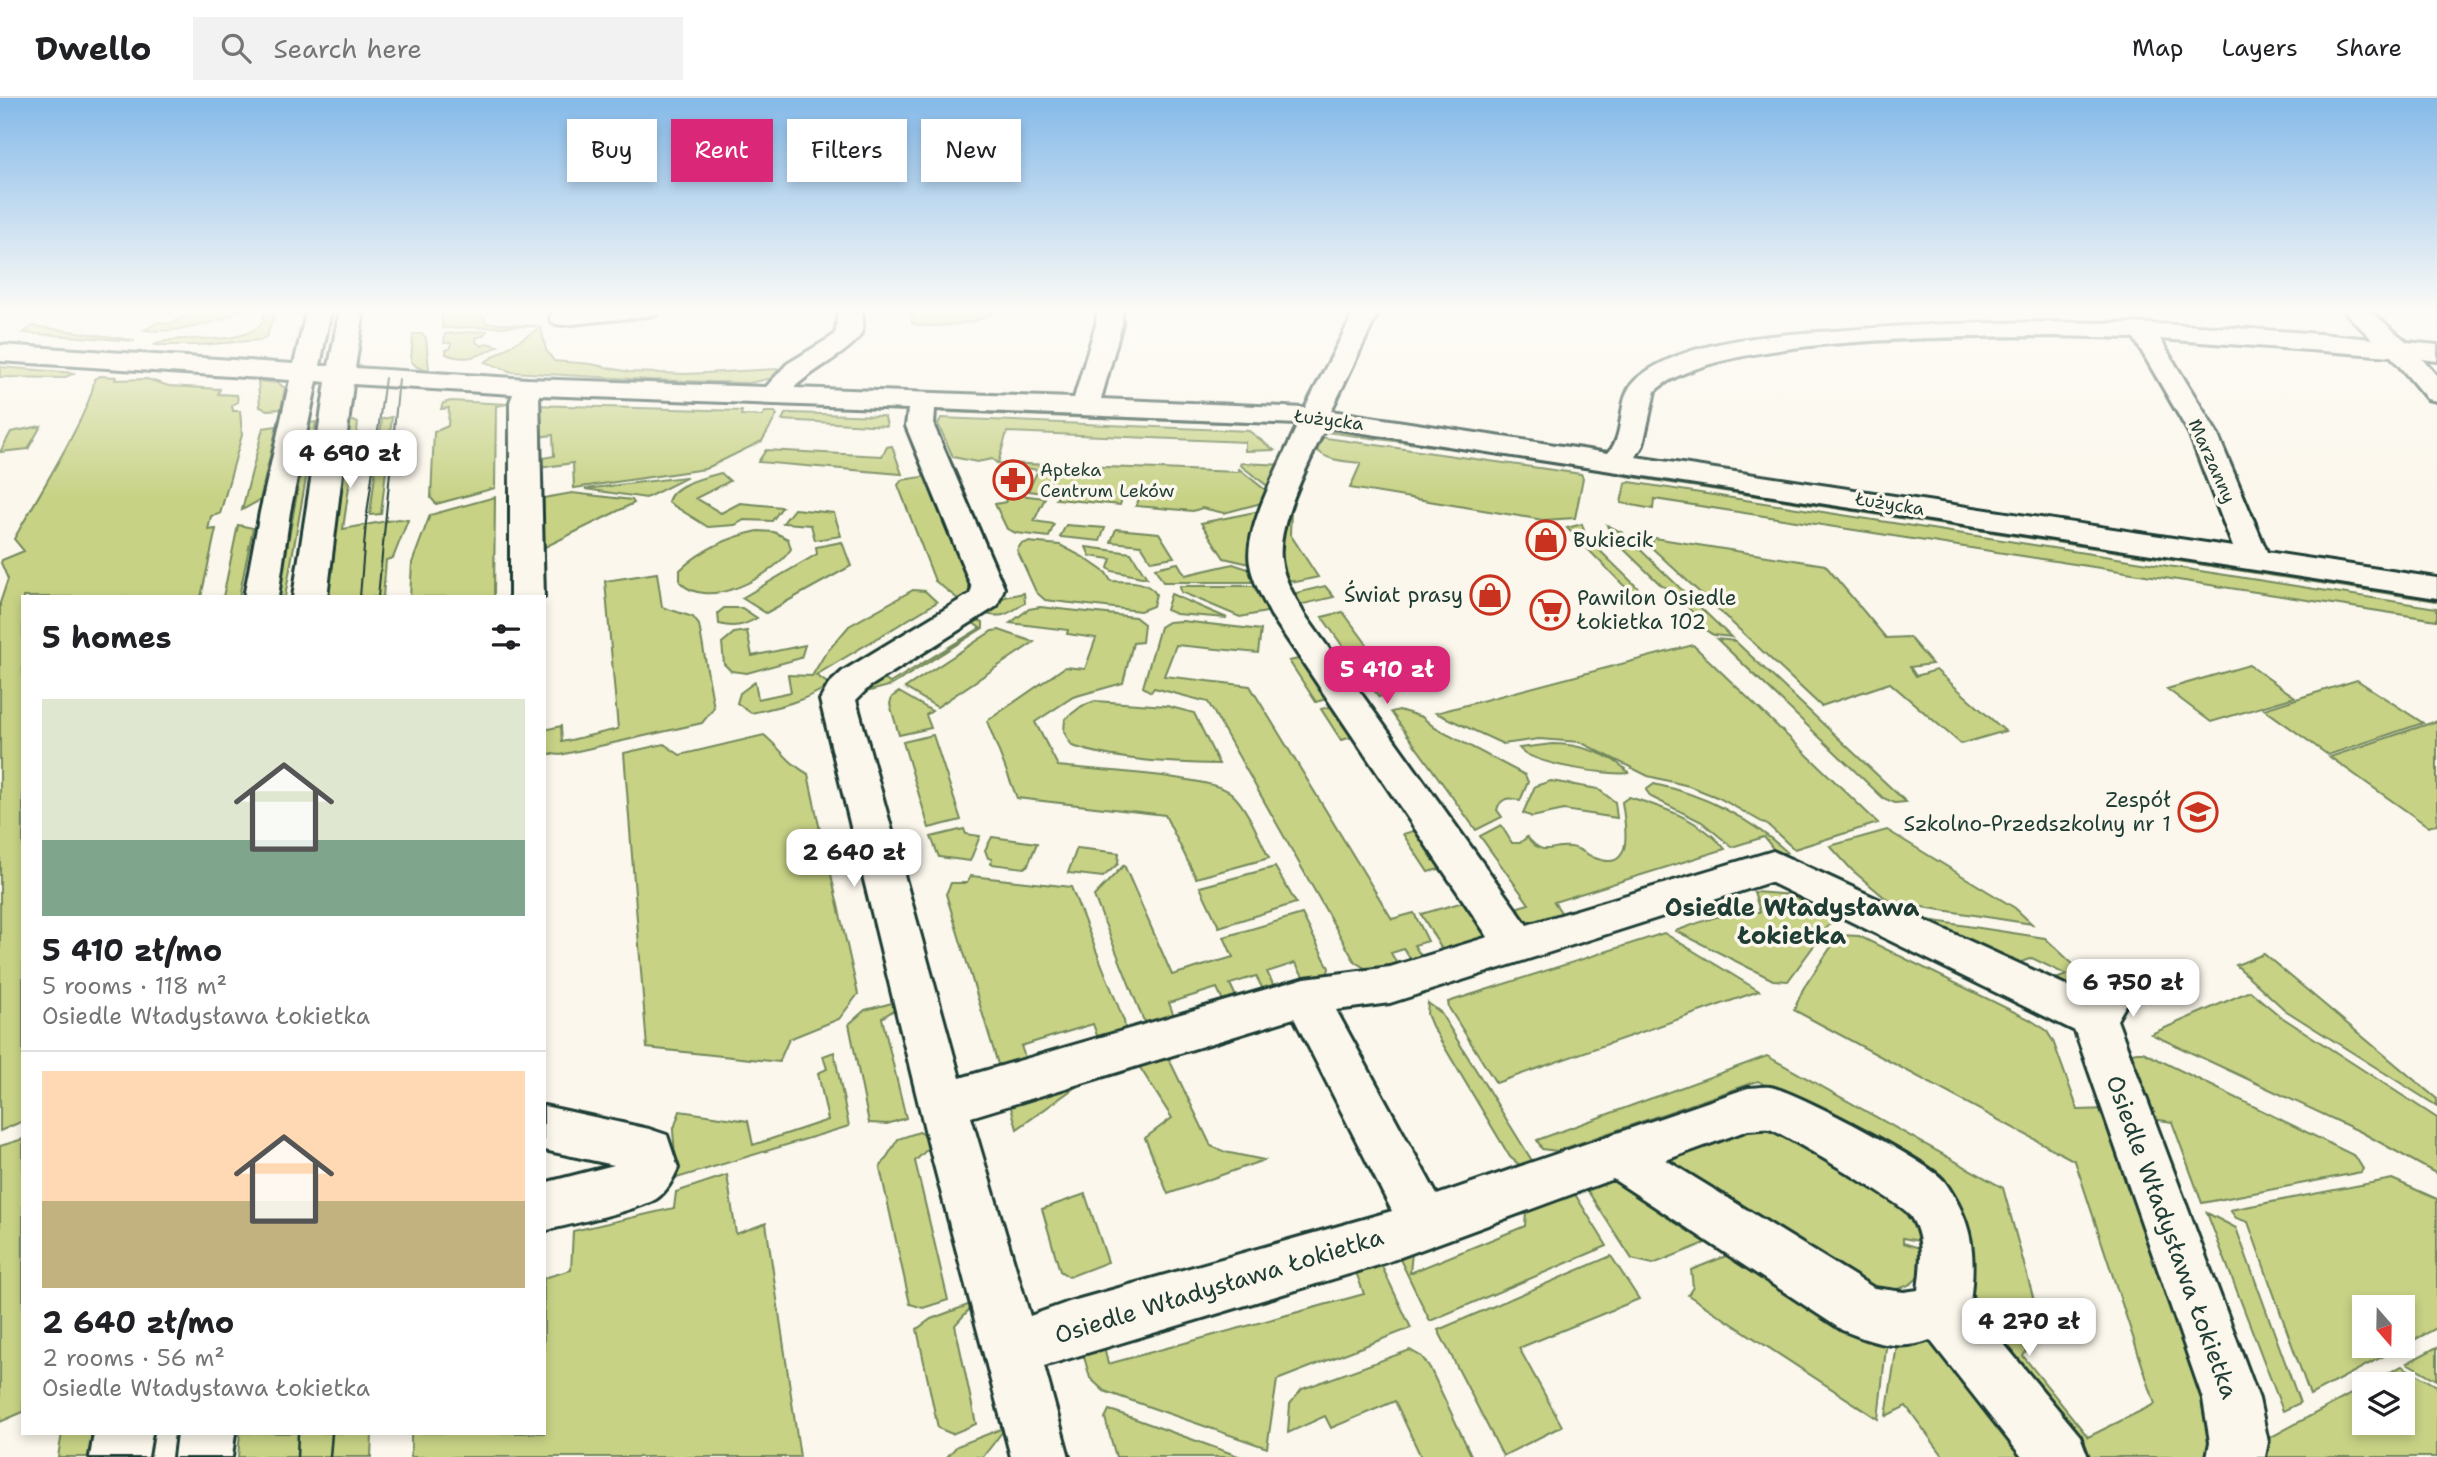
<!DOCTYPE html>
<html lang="en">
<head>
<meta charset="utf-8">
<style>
  :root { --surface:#fff; --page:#f2f2f2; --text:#202124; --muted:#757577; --line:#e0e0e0; --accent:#db2777 }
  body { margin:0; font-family:"Shantell Sans",sans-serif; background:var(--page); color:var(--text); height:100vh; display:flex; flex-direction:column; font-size:26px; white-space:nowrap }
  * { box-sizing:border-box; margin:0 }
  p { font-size:23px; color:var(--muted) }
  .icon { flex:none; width:38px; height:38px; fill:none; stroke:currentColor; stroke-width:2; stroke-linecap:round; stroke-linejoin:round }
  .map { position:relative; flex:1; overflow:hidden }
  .drawer { position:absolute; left:21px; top:497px; width:525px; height:840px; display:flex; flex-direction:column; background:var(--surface); border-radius:0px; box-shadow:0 4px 10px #0003 }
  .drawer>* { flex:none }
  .banner { position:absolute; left:567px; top:21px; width:665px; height:63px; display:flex; gap:14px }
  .needle { width:46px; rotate:160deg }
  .buttons { position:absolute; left:2352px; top:1197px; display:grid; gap:14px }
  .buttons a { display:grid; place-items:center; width:63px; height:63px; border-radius:0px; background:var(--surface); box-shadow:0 4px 10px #0003; font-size:35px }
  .price { position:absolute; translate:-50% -60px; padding:0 16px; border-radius:14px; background:#fff; color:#222; font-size:23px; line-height:46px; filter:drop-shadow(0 2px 4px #0008) }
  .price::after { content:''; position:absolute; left:50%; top:42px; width:21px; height:16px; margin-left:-10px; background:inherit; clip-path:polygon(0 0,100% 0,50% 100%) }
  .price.current { background:var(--accent); color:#fff }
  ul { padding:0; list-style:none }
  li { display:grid; align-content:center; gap:14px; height:371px; padding:0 21px }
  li+li { border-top:2px solid var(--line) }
  li span { display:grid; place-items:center; height:217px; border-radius:0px; color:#555 }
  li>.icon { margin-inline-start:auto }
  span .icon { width:126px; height:126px; fill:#fffc; stroke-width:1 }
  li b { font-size:30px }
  h2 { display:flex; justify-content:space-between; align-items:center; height:84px; padding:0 21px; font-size:30px }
  .tag { padding:0 24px; border-radius:0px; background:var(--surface); box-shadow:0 4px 10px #0003; font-size:24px; line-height:63px }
  .tag.current { background:var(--accent); color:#fff }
  header { display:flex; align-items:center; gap:42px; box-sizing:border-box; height:98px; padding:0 35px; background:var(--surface); border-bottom:2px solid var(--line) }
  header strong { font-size:33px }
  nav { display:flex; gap:38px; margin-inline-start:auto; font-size:24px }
  .search { width:490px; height:63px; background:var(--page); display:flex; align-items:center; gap:18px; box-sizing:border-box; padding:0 24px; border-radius:0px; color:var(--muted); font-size:26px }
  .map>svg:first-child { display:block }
</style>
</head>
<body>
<header>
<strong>Dwello</strong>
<div class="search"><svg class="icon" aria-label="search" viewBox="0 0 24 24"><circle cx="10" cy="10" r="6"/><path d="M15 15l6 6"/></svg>Search here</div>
<nav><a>Map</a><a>Layers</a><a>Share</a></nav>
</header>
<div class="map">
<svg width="2437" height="1359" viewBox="0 0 2437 1359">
  <rect width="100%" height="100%" fill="#fbf7ec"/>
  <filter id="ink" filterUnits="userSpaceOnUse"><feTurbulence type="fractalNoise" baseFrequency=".0143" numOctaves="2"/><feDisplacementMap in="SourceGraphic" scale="14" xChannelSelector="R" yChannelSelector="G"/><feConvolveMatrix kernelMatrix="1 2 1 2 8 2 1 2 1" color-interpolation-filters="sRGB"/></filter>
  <g filter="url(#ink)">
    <path fill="#c7d285" stroke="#73885c" stroke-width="2" fill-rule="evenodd" d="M198,211h44c-26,17 -68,24 -98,21l14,-8 12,2z
      M266,211h10l-9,27 -6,4 -61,5h-46c35,-15 75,5 107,-20z
      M440,211h39l8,14 52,3 -96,2z
      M912,211h84c-10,15 -67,21 -84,14z
      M33,228l101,14v1l-111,-8z
      M541,229l5,23 8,11 37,3 38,8 58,2 91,-5 4,3v4l-33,7 -98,-3 -139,-8 -27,-10z
      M487,233l-4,5 -6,1 -1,5 6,4 5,-3 11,3c-17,10 -33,16 -52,8v-4l5,-2v-5h-7l1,-9z
      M413,236h9l4,4 3,32 -12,-3 -6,-6z
      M0,269l75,6 -12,5 -63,-1z
      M100,278l16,1 -1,3 32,-1 22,7 51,3 -2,5 19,1 1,7 -6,3 1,6h7l2,24 -22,79 -9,2 -3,14 8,-1 -15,68h-178v524l-23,10v-528l8,-24 -7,-16 1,-3 22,-9 -10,-12c16,-30 81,-133 80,-160z
      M258,283l20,2 7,5 -4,21 -14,1 -7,-3z
      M451,303l57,3 -12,2 -1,82 -59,16 -5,-6 3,-66 14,-6 1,-18 -8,1 2,-6z
      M532,307l210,6 -1,4 21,1 3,-4h10l2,3 -15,26 -57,28 -131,19 -1,-25 -41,6v-9l22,-4 -1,-21 -22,3z
      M950,311l297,10 -1,5 -301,-12z
      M791,315l90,3 4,1 2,9 -105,-6 3,-6z
      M392,319l-11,97 -11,1 12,-96z
      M941,320l308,13 25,19 -29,1v-9l-238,-10 -9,31 240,9 1,-3 30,24v8l-45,12 -22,-5 -9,3 -57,-5 4,-9 -17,-2 -3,10 -64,-6 3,-4 -31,-4 10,-21 -41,-7 -5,-4 -15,3 -24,-5 -15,-33z
      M349,321l9,4 -15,106 55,-10 10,1 -15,38 -7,2 -3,37h-59z
      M316,324l-31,175h-7l32,-174z
      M41,328l-13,23 -28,3 11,-20z
      M277,328l-17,74 -18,10 21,-82z
      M1344,330l214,35 -232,-31z
      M1319,339l262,37 2,4 -8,40 -32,2 -193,-32 11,-25c-16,-2 -36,-2 -46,-15z
      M892,348l10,28 -144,-12 8,-12 116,6 5,-9z
      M1241,365l47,2 -14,26 -34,-26z
      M1632,373l805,124v6l-817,-126z
      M721,375l9,8 -34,17 25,15 19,-10 42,4 -10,14 -28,-1 -9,5 -27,2 -40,-25c4,-18 38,-25 53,-29z
      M928,378l47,115 -12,12 -28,-22 -37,-96 4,-5z
      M685,379l1,1 -40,20 -61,-9z
      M1630,384l807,126v12l-783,-121 -1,10 -32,-6 4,-19z
      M572,395l60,7 2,3 -95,47 -7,-50z
      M1020,397l25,3 -11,23 20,3 -5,13 -33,-4 -9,-4 -12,-25 11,-2 -1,-4z
      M495,399l-1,100h-84l2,-34 18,-48z
      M794,411l40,4 7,23 -26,4 -4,-15 -28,-2z
      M1286,412h5l-1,24 28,43 -22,5 -17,-6 -5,-15z
      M1260,413l-6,54 -30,-7 -23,-35z
      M1582,426l4,13 54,53 4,9 -11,-4 -66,-67z
      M238,427l15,3 -14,69h-16z
      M1066,427l39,3 -5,13 -40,-4z
      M1607,427l16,8 108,104c-5,-1 -12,-1 -17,-2 -18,-7 -27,-42 -52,-49l-51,-49z
      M1116,431l43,4 15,24 -23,4 -10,-16 -30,-3z
      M758,433l16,1 14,7 3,10c-18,27 -84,63 -111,33v-12c21,-20 50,-33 78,-39z
      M1654,440l171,27 61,73 23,-1 23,27 -22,3 6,9 20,-6 69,61 -44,13 -71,-61 -69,23 -170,-159z
      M842,444l9,24 -85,47 -24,-15 75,-44 -1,-7z
      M1028,444l32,3 23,12 23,16 5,8c15,1 35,-2 45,13l-3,12 -13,5 -95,-11 -9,-8 -19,-42 4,-6z
      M1086,449l45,6 16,25 -35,-7 -4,-3 3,-9 -21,-3z
      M1178,465l7,12 48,-11 24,8v7l-4,3h-90l-8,-14z
      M657,475l5,34 31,10 6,8 15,83 -12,15 -142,32 -16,-2v-23l17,-4 1,16 56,-13 -13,-148z
      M1180,488h76l11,6 10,18 -37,7 -59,-25z
      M1325,488l9,11 -35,8 -8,-2 1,-9z
      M913,492l12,1 12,11 -121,73 14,10c-25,16 -51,22 -79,28l-14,-10 3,-10 15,-11 3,17 33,-7 -3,-17 24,1 13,-22 24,-28z
      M1024,495l1,10c-17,11 -24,17 -44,9l24,-15z
      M1171,496l56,24 -51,-4 -10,-4z
      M1040,509l95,10 9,7 -2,18 -9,1 -10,40 -50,14 -38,25 23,44c32,4 154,10 173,27 17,15 28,45 38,65l-73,20 -31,-63 -148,-17 -30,-77 78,-54 20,2 11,-31 -29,-4 1,-4 -58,-7 19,-14z
      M724,510h18l15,10c-14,8 -23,10 -38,6l-1,-11z
      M1343,514l54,73 -1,5 -17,7 -57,-80z
      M972,520l11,4v6l-91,57 -37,10 22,-20 13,8 90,-55 -11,-8z
      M1182,523l79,9 -3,23 -82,-8 -12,31 86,10 142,233 22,-6 14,28 -14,4 13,20 -11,3 -12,-19 -13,4 11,19 -29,1 -18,-11 -147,-260 -54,-14 -3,4 -8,-5 17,-60 8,-5z
      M999,532l35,12 -97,65 -32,-19 87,-57z
      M747,533l5,25 53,-11 -4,13 -54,15 -16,-2 -7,-7 -2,-21 12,-10z
      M1717,541l18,2 171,161 -11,1 -12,-5z
      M1693,547l185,178 -84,26 -25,-23 -50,-28 -30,-12 -41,-10 -68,-34 -41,-3 -36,5 -67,-31z
      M1308,559l28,39 -20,6 -27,-41z
      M2249,567l46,32 -84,25 -44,-33z
      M2357,582l66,43 -95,32 -64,-46z
      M899,594l33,19 -6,4 5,13 -32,7 -9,-31 2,-7z
      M1095,603l72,5 27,7 25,51c-49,-1 -101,-3 -147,-18l-8,-14 1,-13 17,-13z
      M1340,606l21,31 -20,5 -20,-31z
      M1399,612l23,7 13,11 90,47 3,7 -8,19c-10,-5 -20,-3 -23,9l5,7 -26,13 -85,-118z
      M2437,623v103l-8,3 -99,-70z
      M764,637c18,15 24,28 44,39l13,61 -8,6 2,9 11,2 32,142 -19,25 -50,20 -10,23 -132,-14 -23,-295 40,-9 16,11z
      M933,637l28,85 -32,8 -26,-86z
      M1553,646c25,0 59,10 76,29 -19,3 -98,-9 -110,-25z
      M1551,683l47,8 17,13 2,16 -53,-8 -32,7 -9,-4 12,-27z
      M1654,686c52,11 94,33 133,68l-9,3 -14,-18 -32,10 -30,-25 -51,-25 -5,-7z
      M1629,699c33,10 73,23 96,52l-171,53 13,19c-29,6 -37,8 -62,-10l24,-7 -49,-68 21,-11 11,18h8l7,-6c18,22 23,7 44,10 9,1 16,8 24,11 41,16 30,-35 27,-56z
      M1424,730l26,38 -22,6 -25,-38z
      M964,731l2,5 14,2 -10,25 -31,-4 -8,-20z
      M1887,732l128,78 17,16 -142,-22 -38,-32 -22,-24z
      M992,739l45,6 -9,22 -4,3 -33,-4 1,-5 -4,-1 -3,-8z
      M1077,750l42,5 -1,11 -15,13 -35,-4z
      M1124,767l48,110 61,-18 -9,-20 78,-23 27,54 -4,18 -15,1 -15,-24 -28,9 11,22 -11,3 -11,-21 -26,8 10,21 -13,4 -10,-21 -48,15 8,21 -28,1 -6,-6 -49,-123z
      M1275,769l21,36 -77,24 -19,-40z
      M971,778l100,11 53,134 2,13 -25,13 -8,-23 -72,22 8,23 -28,5 -55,-180 5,-11h16z
      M1754,794l41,3 39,10 3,9 -49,67 -15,-1 -97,-49c30,-11 51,-20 84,-19z
      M1474,801l14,36 -7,10 -34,13 -26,-44z
      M1908,819l137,21 32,30 2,13 -11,5 -27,-2 26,-9 -35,-17 -24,9z
      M1664,835l95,58 -263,92 -47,-75 -1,-6z
      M1839,837l20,1 170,83 17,11 7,11 25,69 32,-1 104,285 -2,54 -9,9h-129l-106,-142 10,-4 56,30 -11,15 65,81 67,-33 -80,-243 -281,-151 9,-21z
      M2264,856l173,145v7l-152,-96 -49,-45z
      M2250,893l30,25 157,102v56l-76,-42 -210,-98z
      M900,903l1,4 -19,13 24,100 -19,6 -18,-1 -20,-99 16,-14z
      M1428,905l12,9 91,147v9l-9,-1 -12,-10 -78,-131 -5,-12z
      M834,954l15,74 -172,52 -4,-47 7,-20 68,10 5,24 75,-25 -10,-47 9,-4 -4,-13z
      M2137,954h6l212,104 8,13 -2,3 -159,31 -30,-81 -32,-5 -13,-63z
      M1767,958l236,132 40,145 -67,-29 -32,-113 -186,-110 -201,70 -15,-2 -5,-9z
      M1168,959l43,89 14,6 39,8 -96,34 -23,-56 27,-20 -33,-52z
      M1095,975l-78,56 -8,-29z
      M1759,1018l135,69 35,58 -26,-5v5l27,8c-12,33 -16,36 -51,41l-224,-135z
      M919,1034l14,6 1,5 -19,18 33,139 -25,8 -13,-4 -30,-136 18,-29z
      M23,1041v273l-23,10v-276z
      M727,1077l9,59 30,-11 34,234h-389v-24h133v-155l27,-8 2,-39 101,-23 2,-16z
      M2392,1081l45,20v129l-127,67 -62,-173 -12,-4 -6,-8zM2364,1209h39v39h-39z
      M1607,1082l18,4 89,48 -6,10 -55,22 -21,-5 -50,-77z
      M1568,1085l39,63 -177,75 -35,-72 18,-7 -3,31 115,-47 1,-16z
      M1085,1096l23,68 -39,15 -9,-6 -18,-62z
      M2207,1115l29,15 64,175 -17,8z
      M1741,1152l146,89 -9,80 -190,-124 5,-8 -2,-17z
      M1377,1158l34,72 -134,52 -10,68 -163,-57 -14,-13 -11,-39 22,-7 7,32 256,-70 -11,-30z
      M1611,1158l28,43 -120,49 43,78 -59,30 -65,-126z
      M976,1204l-21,23 21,99 -24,10 -14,-6 -21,-99 14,-10z
      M1937,1230l113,129h-106l-38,-51 -20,10 11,-71z
      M2437,1249v33l-30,-17z
      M1410,1252l12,7 8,11 42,89h-51l-26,-56 -64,27 -6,-12 -37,17 2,-29 12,-15z
      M2402,1268l35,20v71h-171l-4,-15 102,-55v36h39v-39h-35z
      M1109,1312l7,2 125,45h-125l-11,-39z
      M1006,1329l-23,30h-36l10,-11z
      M62,1335h30l-4,24h-30z
      M240,1335h132l-1,24h-133z"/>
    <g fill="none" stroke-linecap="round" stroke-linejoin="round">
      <g stroke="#1f3d34" stroke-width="6">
        <path id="minor" d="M307,211h24l-11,57h9l11,-57h24l-9,59 173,11 238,8 21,-23 46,-28 3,-5 2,-22h24c0,6 2,16 0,22 -6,19 -52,39 -68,57l280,10 22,-74 2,-15h24v15l-21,75 204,9 51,-99h24l-49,102 277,42c20,-21 6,-57 31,-76 48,-38 135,-42 194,-46 180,-15 360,-10 539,8l-30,-30h26l39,33 30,3v16l-15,-2 15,17v25l-10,-2 -36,-43 -231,-17 57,94 50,119 170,26v20l-1112,-171c-15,36 -48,94 -44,132 2,20 14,38 23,55l223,311 246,-74 312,143c15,-22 19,-32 47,-23l6,13 -21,36 142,379 9,43 -3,15h-58l3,-15 -7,-43 -128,-368 -305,-149 -380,121 -54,7 101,185 311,-107c7,0 15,-2 22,-1 23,3 162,77 174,94 30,42 32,74 26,122l110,133 8,21h-66l-92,-117c-31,12 -59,2 -88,-10l-229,-151 -234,86 -335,101 25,91h-58l-82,-311 -109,-446 9,-16 14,-13 127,-77 2,-6 -66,-162 2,-17 -369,-14 5,202h-34v-195l3,-8 -160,-10 -26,213h-34l33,-215 -9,-1 -27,131 -12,85h-34l16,-85 30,-132 -290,-19v-16l294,19zM2054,238l80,2 55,95 44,114 -597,-90 7,-12 12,-54c59,-56 313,-54 399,-55zM935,311l363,15c-15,35 -55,105 -48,140 3,18 13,35 21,51l217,322 -98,30 -85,11 -345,100 -104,-378 13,-13 128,-81 7,-18 -70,-162zM1294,920l98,193 -323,91 -39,14 -59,-199zM1748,1032c7,0 15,-2 21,-1 13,3 130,74 138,83 19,22 14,52 11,78l-14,2 -30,-4 -208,-128z
          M580,211h80l-3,5 -9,2 -86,9 -9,-2 -3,-5 3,-5z
          M544,1008l105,23 18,6 11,33c-5,11 -11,24 -22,31 -23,13 -83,24 -112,32v-48l70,-18 -70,-15z
          M94,1335h58l-4,24h-58z
          M177,1335h58l-3,24h-58z"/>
      </g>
      <use href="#minor" fill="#fbf7ec" fill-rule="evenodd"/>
      <path stroke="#1f3d34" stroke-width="2" d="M360,499l6,-75 19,-144
        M378,499l21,-218"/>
      <path stroke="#1f3d34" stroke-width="2.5" d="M297,1359l1,-24
        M330,1359l2,-24"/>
    </g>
  </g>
  <linearGradient id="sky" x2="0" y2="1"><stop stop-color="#84b9e9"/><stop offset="0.53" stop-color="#fdfbf6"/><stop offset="1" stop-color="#fdfbf6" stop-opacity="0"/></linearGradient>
  <rect width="2437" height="401" fill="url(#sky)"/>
  <defs>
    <g id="pharmacy-ring" transform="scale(2.0125)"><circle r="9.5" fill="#fbf7ec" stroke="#c8321e" stroke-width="1.5"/><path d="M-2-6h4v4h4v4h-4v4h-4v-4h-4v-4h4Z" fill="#c8321e"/></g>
    <g id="shop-ring" transform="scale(2.0125)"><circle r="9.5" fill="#fbf7ec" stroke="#c8321e" stroke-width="1.5"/><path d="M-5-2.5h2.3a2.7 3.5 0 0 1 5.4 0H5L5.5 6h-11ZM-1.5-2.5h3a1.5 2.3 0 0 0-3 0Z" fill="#c8321e"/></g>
    <g id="supermarket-ring" transform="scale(2.0125)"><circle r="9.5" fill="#fbf7ec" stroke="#c8321e" stroke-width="1.5"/><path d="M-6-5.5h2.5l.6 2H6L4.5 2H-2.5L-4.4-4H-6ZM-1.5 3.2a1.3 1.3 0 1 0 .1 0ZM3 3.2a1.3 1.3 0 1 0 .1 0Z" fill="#c8321e"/></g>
    <g id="school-ring" transform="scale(2.0125)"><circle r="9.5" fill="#fbf7ec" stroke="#c8321e" stroke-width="1.5"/><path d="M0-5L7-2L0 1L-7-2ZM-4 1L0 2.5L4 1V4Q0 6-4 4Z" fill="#c8321e"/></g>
  </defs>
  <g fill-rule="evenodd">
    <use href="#pharmacy-ring" x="1013" y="382"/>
    <use href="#shop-ring" x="1546" y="442"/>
    <use href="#shop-ring" x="1490" y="497"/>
    <use href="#supermarket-ring" x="1550" y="512"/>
    <use href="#school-ring" x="2198" y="714"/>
  </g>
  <g text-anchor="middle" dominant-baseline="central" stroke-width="7" stroke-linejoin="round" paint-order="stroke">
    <g font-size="18" fill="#1f3d34" stroke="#fbf7ec">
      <text transform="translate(1329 322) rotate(7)">Łużycka</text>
      <text transform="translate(2212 363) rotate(66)">Marzanny</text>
      <text transform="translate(1890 406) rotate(9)">Łużycka</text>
    </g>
    <g font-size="18" fill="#1f3d34" stroke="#fbf7ec" text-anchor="start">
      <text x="1040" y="372">Apteka<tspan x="1040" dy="21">Centrum Leków</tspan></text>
    </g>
    <g font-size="21" fill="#1f3d34" stroke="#fbf7ec" text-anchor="start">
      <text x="1573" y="442">Bukiecik</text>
      <text x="1463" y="497" text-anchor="end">Świat prasy</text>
      <text x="1577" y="500">Pawilon Osiedle<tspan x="1577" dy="24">Łokietka 102</tspan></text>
      <text x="2171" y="702" text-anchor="end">Zespół<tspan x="2171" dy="24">Szkolno-Przedszkolny nr 1</tspan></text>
    </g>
    <g font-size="24" font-weight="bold" fill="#1f3d34" stroke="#fbf7ec">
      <text x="1792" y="810">Osiedle Władysława<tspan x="1792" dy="28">Łokietka</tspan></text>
    </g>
    <g font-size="24" fill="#1f3d34" stroke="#fbf7ec">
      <text transform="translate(2172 1139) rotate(70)">Osiedle Władysława Łokietka</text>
      <text transform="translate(1219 1188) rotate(-17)">Osiedle Władysława Łokietka</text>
    </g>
  </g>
</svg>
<div class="buttons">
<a><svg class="needle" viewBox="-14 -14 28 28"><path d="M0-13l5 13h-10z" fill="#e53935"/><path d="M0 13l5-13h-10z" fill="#757577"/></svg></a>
<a><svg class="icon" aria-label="layers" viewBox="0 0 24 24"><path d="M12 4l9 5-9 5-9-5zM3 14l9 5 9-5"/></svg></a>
</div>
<b class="price" style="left:350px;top:392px">4 690 zł</b>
<b class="price current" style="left:1387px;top:608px">5 410 zł</b>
<b class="price" style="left:854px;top:791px">2 640 zł</b>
<b class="price" style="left:2133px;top:921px">6 750 zł</b>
<b class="price" style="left:2029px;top:1260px">4 270 zł</b>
<div class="banner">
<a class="tag">Buy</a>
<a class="tag current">Rent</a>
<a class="tag">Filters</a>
<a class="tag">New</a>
</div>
<section class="drawer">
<h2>5 homes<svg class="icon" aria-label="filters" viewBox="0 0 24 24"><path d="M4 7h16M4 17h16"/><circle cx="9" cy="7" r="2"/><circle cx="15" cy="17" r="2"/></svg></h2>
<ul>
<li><span style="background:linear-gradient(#dfe7d0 65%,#7fa58c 0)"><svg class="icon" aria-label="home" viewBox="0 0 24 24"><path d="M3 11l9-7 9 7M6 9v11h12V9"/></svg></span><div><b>5 410 zł/mo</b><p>5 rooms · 118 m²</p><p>Osiedle Władysława Łokietka</p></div></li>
<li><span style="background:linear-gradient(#ffd9b3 60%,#c2b280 0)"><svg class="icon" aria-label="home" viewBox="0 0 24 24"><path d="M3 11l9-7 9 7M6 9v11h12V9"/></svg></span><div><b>2 640 zł/mo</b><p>2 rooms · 56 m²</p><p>Osiedle Władysława Łokietka</p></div></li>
</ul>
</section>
</div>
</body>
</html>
